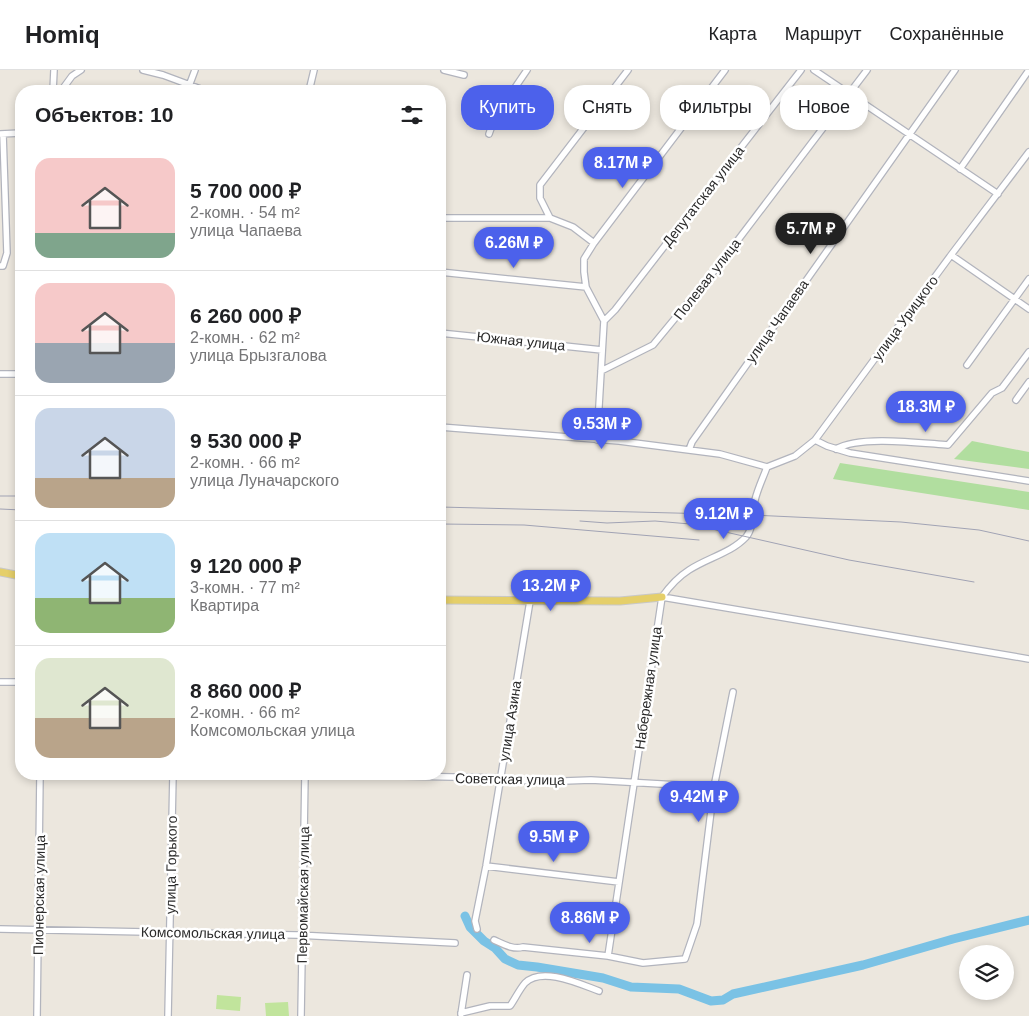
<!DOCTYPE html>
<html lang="ru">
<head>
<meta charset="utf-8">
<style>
  :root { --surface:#fff; --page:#f6f6f6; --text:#202124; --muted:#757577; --line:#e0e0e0; --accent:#4c61eb }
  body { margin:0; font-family:Helvetica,sans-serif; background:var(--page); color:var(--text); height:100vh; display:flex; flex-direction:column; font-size:19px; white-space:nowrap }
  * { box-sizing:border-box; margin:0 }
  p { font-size:16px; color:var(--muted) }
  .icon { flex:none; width:28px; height:28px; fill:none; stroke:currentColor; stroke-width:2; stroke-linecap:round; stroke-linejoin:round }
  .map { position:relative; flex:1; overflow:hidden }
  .panel { position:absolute; left:15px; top:15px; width:431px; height:695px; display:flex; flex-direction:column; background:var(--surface); border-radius:20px; box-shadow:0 2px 8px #0003 }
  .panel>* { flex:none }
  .banner { position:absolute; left:461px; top:15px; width:475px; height:45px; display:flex; gap:10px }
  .tools { position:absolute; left:959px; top:875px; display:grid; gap:10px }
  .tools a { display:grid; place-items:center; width:55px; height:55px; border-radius:50%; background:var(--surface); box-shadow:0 2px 8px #0003; font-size:25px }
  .price { position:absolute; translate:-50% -42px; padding:0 11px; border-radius:18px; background:var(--accent); color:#fff; font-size:16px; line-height:32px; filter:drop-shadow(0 1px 2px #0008) }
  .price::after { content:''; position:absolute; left:50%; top:30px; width:15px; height:11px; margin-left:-8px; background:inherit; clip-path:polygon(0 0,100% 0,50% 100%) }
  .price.current { background:#222; color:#fff }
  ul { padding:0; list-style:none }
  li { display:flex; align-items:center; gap:15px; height:125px; padding:0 20px }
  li+li { border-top:1px solid var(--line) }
  li span { display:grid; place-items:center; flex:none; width:140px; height:100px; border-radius:15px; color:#555 }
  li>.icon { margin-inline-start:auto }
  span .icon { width:60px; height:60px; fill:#fffc; stroke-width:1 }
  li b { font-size:21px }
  h2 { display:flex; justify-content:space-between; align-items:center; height:60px; padding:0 20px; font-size:21px }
  .chip { padding:0 18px; border-radius:20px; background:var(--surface); box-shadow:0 2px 8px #0003; font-size:18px; line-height:45px }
  .chip.current { background:var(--accent); color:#fff }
  header { display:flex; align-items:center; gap:30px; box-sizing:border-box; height:70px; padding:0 25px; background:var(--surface); border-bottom:1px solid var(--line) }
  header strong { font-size:24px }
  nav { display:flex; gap:28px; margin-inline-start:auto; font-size:18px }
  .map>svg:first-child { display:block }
</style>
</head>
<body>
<header>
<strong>Homiq</strong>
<nav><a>Карта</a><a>Маршрут</a><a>Сохранённые</a></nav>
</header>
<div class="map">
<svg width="1029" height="946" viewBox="0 0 1029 946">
  <rect width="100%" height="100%" fill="#ece7de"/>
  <path fill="#b1de9f" d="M972,371l57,11v17l-75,-10z
    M840,393l189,29v18l-196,-31z"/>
  <path fill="#c1e49c" d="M217,925l24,2 -1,14 -24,-2z
    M288,932l1,14h-23l-1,-13z"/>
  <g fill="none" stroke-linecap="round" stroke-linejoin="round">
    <path stroke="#7ac2e5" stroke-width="9" d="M465,846l5,11 14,14 11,7 10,11 13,6 19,2 66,11 28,9 48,2 32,12 12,-1 10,-6 130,-29 90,-26 76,-19"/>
    <g stroke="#b2b4bd" stroke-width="8">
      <path id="minor" d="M143,0l20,5 43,16
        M444,0l20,5
        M814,0l184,124
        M189,16l6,-16
        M53,21l1,-21
        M61,21l11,-15 9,-6
        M309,21l5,-21
        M0,64l21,-1
        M489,64l6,-17 32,-47
        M960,99l69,-99
        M446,148h104
        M594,173l-21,-16 -23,-9 -10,-20v-13l88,-115
        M951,185l78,54
        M0,196h3l4,-13 -4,-119
        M440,202l146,15
        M604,251l11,-11 186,-240
        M440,263l162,17
        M967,295l62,-86
        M601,301l52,-26 66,-80 148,-195
        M0,304h21
        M1016,330l13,-18
        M440,357l179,14 101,13 47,13
        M597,370l7,-119 -18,-34 -2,-15v-13l10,-16 131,-173
        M815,370l12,6 23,7 179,28
        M836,379c24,-14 84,-6 112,-4l44,-52 10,-5 27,-36
        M689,380l3,-8 263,-372
        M767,397l28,-11 20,-16 136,-185 78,-103
        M662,527l367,62
        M0,612h21
        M306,704l195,4 36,4 54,-2 123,7
        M173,705l132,-1
        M486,796l133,16
        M0,859l297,6 158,8
        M477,859l-2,-8 11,-55 44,-265
        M494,870c9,4 19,10 29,7l85,9 35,7 42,-4 12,-35 17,-137 19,-95
        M608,886l54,-359c7,-10 16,-20 27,-27 18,-12 42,-17 57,-33 8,-9 6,-26 9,-37 3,-12 8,-22 12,-33
        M461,943l29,-7h20c5,-7 9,-16 15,-23 17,-17 55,1 74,8
        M461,944l6,-39
        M37,946l3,-242
        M168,946l5,-242
        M301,946l4,-242"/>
    </g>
    <g stroke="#c8c8c8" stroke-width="9">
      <path id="major" d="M0,502l21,4
        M440,530l180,1 42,-4"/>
    </g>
    <use href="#minor" stroke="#fff" stroke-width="5.5"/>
    <use href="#major" stroke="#e5cf6a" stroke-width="7"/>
    <path stroke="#a1a3b4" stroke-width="1" d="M0,426h21
      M440,437l312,8 149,7 78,8 50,11
      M0,439l21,1
      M580,451l27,2 48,-2 35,3 159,36 125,22
      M440,454l84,1 175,15"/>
  </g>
  <g text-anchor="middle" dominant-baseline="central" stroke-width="5" stroke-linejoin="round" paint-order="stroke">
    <g font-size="14" fill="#2b2b2b" stroke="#fff">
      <text transform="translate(703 126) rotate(-52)">Депутатская улица</text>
      <text transform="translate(707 209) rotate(-52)">Полевая улица</text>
      <text transform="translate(905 248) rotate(-54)">улица Урицкого</text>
      <text transform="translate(777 251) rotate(-55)">улица Чапаева</text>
      <text transform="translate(521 271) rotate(6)">Южная улица</text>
      <text transform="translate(648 618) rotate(-82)">Набережная улица</text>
      <text transform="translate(510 651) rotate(-81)">улица Азина</text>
      <text transform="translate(510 709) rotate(1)">Советская улица</text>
      <text transform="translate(171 795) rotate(-89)">улица Горького</text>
      <text transform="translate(39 825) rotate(-89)">Пионерская улица</text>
      <text transform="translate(303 825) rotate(-89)">Первомайская улица</text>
      <text transform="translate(213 863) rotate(1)">Комсомольская улица</text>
    </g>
  </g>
</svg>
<div class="tools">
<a><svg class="icon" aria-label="layers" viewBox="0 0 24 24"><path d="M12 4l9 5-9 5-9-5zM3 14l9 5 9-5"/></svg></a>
</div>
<b class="price" style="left:623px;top:119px">8.17M ₽</b>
<b class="price current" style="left:811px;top:185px">5.7M ₽</b>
<b class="price" style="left:514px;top:199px">6.26M ₽</b>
<b class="price" style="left:926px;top:363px">18.3M ₽</b>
<b class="price" style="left:602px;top:380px">9.53M ₽</b>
<b class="price" style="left:724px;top:470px">9.12M ₽</b>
<b class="price" style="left:551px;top:542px">13.2M ₽</b>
<b class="price" style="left:699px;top:753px">9.42M ₽</b>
<b class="price" style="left:554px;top:793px">9.5M ₽</b>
<b class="price" style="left:590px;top:874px">8.86M ₽</b>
<div class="banner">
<a class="chip current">Купить</a>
<a class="chip">Снять</a>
<a class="chip">Фильтры</a>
<a class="chip">Новое</a>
</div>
<section class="panel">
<h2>Объектов: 10<svg class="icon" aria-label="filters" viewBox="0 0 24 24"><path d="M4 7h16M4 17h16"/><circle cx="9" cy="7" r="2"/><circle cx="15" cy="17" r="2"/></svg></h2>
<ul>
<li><span style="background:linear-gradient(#f6c9c9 75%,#7fa58c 0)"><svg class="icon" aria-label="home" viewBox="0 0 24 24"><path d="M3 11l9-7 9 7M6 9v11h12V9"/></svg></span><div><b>5 700 000 ₽</b><p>2-комн. · 54 m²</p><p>улица Чапаева</p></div></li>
<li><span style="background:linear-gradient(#f6c9c9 60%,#9aa5b1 0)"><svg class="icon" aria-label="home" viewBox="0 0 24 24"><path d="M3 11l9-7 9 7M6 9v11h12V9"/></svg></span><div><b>6 260 000 ₽</b><p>2-комн. · 62 m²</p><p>улица Брызгалова</p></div></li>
<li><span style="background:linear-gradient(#c9d6e8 70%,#b9a48a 0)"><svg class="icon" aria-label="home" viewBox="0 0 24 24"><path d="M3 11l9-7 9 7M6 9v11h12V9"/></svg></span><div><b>9 530 000 ₽</b><p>2-комн. · 66 m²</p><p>улица Луначарского</p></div></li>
<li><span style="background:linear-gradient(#bfe0f5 65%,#8fb573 0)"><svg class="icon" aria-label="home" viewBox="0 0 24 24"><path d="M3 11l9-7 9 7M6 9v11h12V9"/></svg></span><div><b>9 120 000 ₽</b><p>3-комн. · 77 m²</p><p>Квартира</p></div></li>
<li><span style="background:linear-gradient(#dfe7d0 60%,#b9a48a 0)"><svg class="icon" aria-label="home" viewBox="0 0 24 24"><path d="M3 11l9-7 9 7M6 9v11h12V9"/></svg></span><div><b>8 860 000 ₽</b><p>2-комн. · 66 m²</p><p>Комсомольская улица</p></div></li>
</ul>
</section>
</div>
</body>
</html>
